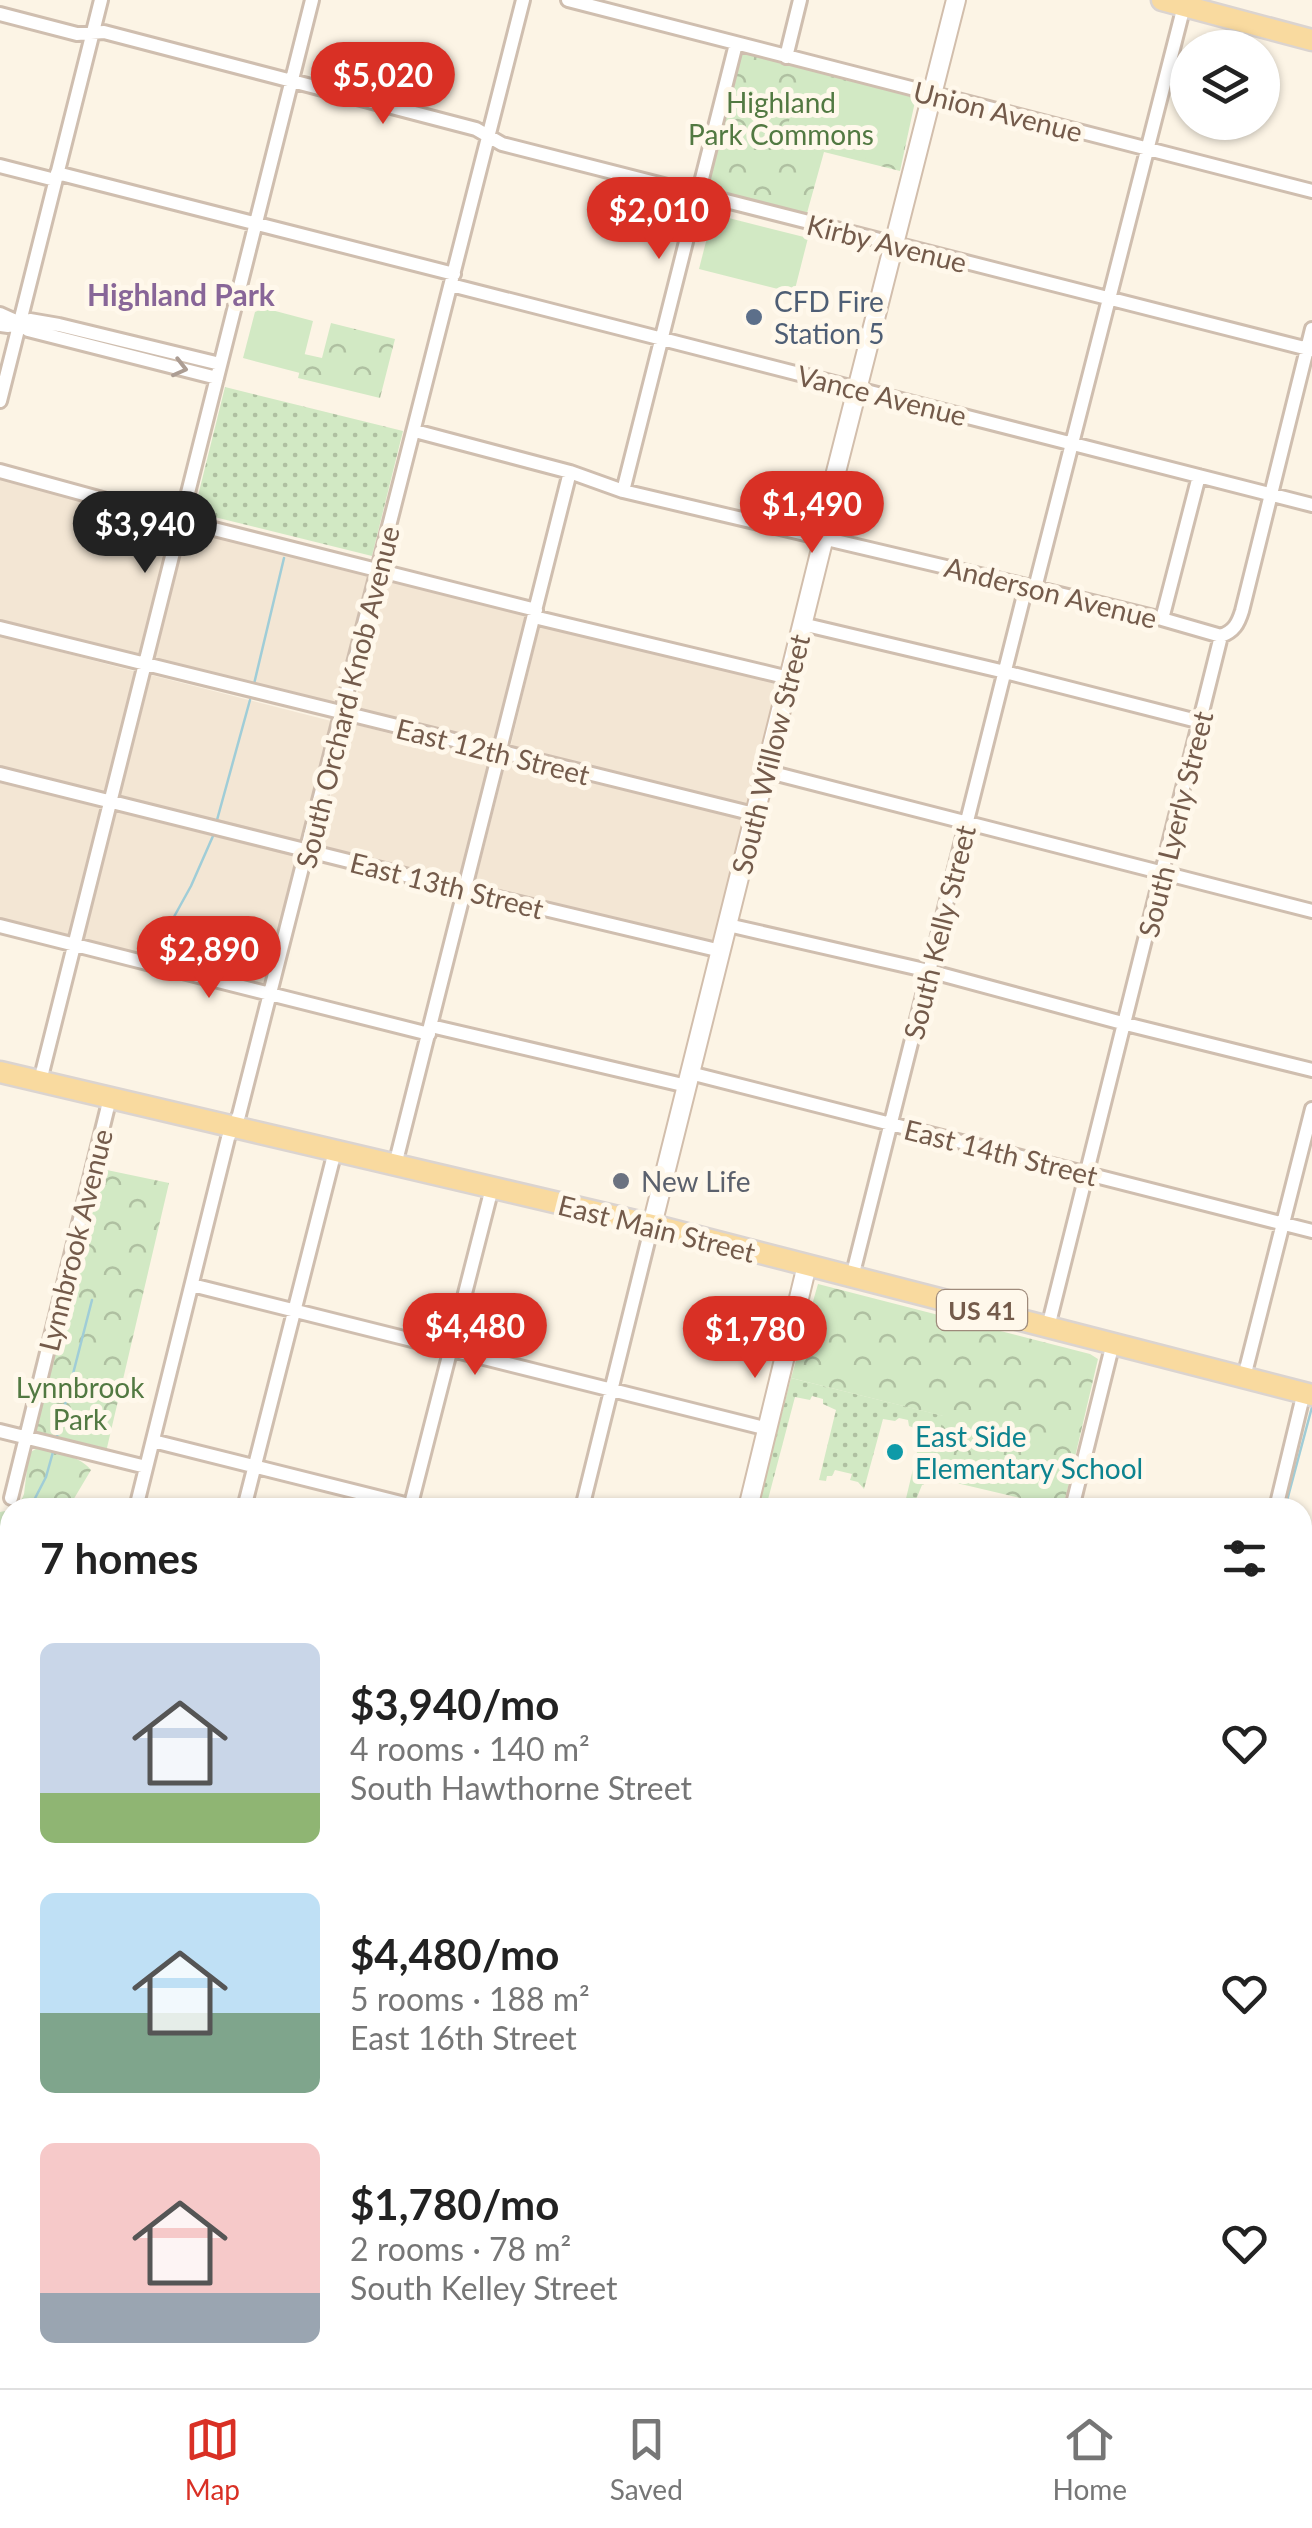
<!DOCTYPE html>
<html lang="en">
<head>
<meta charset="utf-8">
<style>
  :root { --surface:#fff; --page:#f6f6f6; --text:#222; --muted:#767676; --line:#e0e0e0; --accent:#d93025 }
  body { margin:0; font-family:Lato,sans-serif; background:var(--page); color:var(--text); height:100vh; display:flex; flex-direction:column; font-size:38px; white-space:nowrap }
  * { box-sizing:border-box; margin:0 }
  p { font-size:32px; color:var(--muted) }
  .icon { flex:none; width:55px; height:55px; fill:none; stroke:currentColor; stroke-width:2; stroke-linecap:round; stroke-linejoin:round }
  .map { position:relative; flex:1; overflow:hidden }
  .details { position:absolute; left:0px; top:1498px; width:1312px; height:892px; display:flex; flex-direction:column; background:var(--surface); border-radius:30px 30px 0 0; box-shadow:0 2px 8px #0004 }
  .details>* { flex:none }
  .tools { position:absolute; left:1170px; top:30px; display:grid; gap:20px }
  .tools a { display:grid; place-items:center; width:110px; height:110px; border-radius:50%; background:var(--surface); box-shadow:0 2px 8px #0004; font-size:50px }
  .price { position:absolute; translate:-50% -85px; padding:0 22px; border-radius:35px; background:var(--accent); color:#fff; font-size:32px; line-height:65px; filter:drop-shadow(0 2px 5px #0008) }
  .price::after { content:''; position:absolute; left:50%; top:60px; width:30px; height:22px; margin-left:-15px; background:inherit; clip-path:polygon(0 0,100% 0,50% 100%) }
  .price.selected { background:#222; color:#fff }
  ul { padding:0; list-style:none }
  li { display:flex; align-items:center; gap:30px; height:250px; padding:0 40px }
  li span { display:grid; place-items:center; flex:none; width:280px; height:200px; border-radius:15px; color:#555 }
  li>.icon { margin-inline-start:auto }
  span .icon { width:120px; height:120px; fill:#fffc; stroke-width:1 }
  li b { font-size:42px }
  h2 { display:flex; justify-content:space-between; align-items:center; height:120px; padding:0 40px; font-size:42px }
  .dock { display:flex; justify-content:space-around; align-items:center; height:140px; border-top:2px solid var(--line); background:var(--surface); font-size:28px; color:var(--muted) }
  .dock a { display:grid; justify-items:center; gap:5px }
  .dock .selected { color:var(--accent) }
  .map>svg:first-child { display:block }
</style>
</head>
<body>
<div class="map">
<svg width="1312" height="2388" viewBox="0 0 1312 2388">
  <defs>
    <pattern id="grass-dots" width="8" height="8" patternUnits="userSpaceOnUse" patternTransform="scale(2.5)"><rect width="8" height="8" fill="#d2e9c4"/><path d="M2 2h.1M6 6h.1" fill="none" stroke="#afc0a1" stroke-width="1.8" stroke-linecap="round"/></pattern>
    <pattern id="forest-crowns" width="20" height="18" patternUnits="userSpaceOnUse" patternTransform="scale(2.5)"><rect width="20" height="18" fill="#d2e9c4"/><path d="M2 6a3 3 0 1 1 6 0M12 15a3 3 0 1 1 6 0" fill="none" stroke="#afc0a1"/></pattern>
  </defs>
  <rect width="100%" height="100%" fill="#fcf4e5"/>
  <path fill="#f3e6d4" d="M0,479l174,44 -34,133 -140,-35z
    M185,530l185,46 -33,130 -185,-46z
    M386,580l142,35 -32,131 -143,-35z
    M540,625l238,58 -31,123 -237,-58z
    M0,636l137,36 -33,123 -104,-27z
    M151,675l184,47 -31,122 -184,-47z
    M349,723l143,37 -33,125 -142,-36z
    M506,762l239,58 -30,122 -240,-58z
    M0,781l102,26 -34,129 -68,-17z
    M115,810l185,47 -33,129 -185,-46z"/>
  <path fill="url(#grass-dots)" d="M225,387l178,44 -31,125 -178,-44z
    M791,1378l153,38 -11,51 3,11 -14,7 -9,22h-9l18,-76 -13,-5 -1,-6 -9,-2 -4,3 -12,-2 -19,70 -6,-7 -8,-2 2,-6 -17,-4 -3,6h-5l-1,5 -7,-1 17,-70 -13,-6v-5l-11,-3 -2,4 -15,-3 -29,110 -9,1z"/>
  <path fill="url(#forest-crowns)" d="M742,53l174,44 -16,74 -76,-19 -17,61 -96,-23 -4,-8 32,-127z
    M331,323l64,16 -15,59 -82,-20 6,-24 18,4z
    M102,1169l67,14 -63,269 -71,-20z
    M818,1284l272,70 8,5 -34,145h-18l-115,-27 12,-61 -152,-38z
    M39,1447c19,7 40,8 52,23l-22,37 -51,1 6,-14 5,-41z
    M10,1510v202l-2,4 -8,2v-206z"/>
  <path fill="#d2e9c4" d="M802,70l111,28 -17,68 -111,-29z
    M713,214l95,24 -14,55 -95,-24z
    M264,308l49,13 -13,52 -57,-15 12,-46z"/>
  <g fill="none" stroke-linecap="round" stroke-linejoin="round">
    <path stroke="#a0cdd7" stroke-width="2.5" d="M254,684l30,-126
      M217,820l33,-120
      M154,953l37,-67 22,-50
      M57,1436l35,-136
      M30,1508l16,-31 7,-25
      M1285,1508l27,-101
      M0,1584l10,-28"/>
    <g stroke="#cfbeaf" stroke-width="18">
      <path id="street" d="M568,0l744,191
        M0,14l77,20 27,-2 372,97 26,15 810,206
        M786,57l14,-57
        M0,166l55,14
        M57,173l397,101
        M451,285l861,220
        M0,314l20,9 8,7 189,48
        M0,325l8,1 22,-6 29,5 161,39
        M0,401l101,-401
        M415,431l155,41 53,19 412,97 127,31 59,17
        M0,471l190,52 346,87
        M623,491l113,-447
        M1035,588l150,-586
        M534,617l255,61
        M1162,619l37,-143
        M802,624l203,48 196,50
        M0,628l754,186
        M765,771l547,140
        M0,774l465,116 256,61
        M728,925l201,46 197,53 186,46
        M0,926l429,108
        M431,1026l256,60
        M690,1073l622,158
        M40,1081l272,-1081
        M395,1165l175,-693
        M852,1277l174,-690
        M192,1285l576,144
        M1048,1327l173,-691c13,-5 17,-12 21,-25l70,-282
        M1244,1377l68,-268
        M0,1431l146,36
        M153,1441l264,66
        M11,1498l99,-400
        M136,1508l92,-370 11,-23 284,-1115
        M244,1508l91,-357
        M410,1508l82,-320
        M582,1508l70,-283
        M1072,1508l41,-165
        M1276,1508l28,-116
        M1302,1579l10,-40
        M1302,1724l10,2
        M0,1773l10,3
        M1302,1795l10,2
        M1302,1845l10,3
        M1302,1981l10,3
        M0,2046l10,-42
        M1302,2195l10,2
        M1134,2380l32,8
        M360,2388l2,-8
        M918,2388l2,-8
        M1065,2388l2,-8
        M1238,2388l2,-8"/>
    </g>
    <g stroke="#d2beac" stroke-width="22">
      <path id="secondary" d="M652,1225l137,-547 35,-141 11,-61 121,-476
        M748,1508l59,-243
        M529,2388l2,-8"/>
    </g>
    <g stroke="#dbd4d0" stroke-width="25">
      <path id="primary" d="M1162,0l150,40
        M0,1072l652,153 660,170
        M0,2303l10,3
        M303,2380l32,8"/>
    </g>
    <use href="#street" stroke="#fff" stroke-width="12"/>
    <use href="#secondary" stroke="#fff" stroke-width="18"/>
    <use href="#primary" stroke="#f9da9f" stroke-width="20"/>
  </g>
  <defs><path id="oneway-chevron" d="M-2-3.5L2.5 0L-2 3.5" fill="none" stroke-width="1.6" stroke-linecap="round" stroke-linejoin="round" transform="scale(2.5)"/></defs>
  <use stroke="#ac9d93" href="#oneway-chevron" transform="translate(180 368) rotate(14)"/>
  <circle fill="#5c6f8a" stroke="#fff8eb" stroke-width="4" cx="754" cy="317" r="10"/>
  <circle fill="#6b7280" stroke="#fff8eb" stroke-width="4" cx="621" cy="1181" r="10"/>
  <circle fill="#0f9aa8" stroke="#fff8eb" stroke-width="4" cx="895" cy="1452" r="10"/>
  <g text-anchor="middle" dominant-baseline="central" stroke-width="10" stroke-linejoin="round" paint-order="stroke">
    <rect fill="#fff8eb" stroke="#9e8a7b" stroke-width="2.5" x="937" y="1290" width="90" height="40" rx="8"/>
    <g font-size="25" font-weight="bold" fill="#745b4b">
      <text x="982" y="1310">US 41</text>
    </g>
    <g font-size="28" fill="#527942" stroke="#fff8eb">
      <text x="781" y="102">Highland<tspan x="781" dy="32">Park Commons</tspan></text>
      <text x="80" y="1387">Lynnbrook<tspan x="80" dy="32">Park</tspan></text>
    </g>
    <g font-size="28" fill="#745b4b" stroke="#fff8eb">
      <text transform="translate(998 111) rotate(14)">Union Avenue</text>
      <text transform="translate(887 243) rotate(14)">Kirby Avenue</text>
      <text transform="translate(882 395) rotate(14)">Vance Avenue</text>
      <text transform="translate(1051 592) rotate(14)">Anderson Avenue</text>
      <text transform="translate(347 697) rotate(-76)">South Orchard Knob Avenue</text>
      <text transform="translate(493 751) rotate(14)">East 12th Street</text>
      <text transform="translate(770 754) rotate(-76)">South Willow Street</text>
      <text transform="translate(1175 824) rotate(-76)">South Lyerly Street</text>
      <text transform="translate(447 885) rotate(14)">East 13th Street</text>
      <text transform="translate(939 932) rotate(-76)">South Kelly Street</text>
      <text transform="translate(1001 1152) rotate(14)">East 14th Street</text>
      <text transform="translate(657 1228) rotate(14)">East Main Street</text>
      <text transform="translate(75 1240) rotate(-76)">Lynnbrook Avenue</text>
    </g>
    <g font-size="28" fill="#4e5e75" stroke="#fff8eb" text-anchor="start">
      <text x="774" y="301">CFD Fire<tspan x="774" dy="32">Station 5</tspan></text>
    </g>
    <g font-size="28" fill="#5b616d" stroke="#fff8eb" text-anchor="start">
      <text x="641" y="1181">New Life</text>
    </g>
    <g font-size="28" fill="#0d838f" stroke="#fff8eb" text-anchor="start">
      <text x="915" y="1436">East Side<tspan x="915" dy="32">Elementary School</tspan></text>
    </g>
    <g font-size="30" font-weight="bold" fill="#886698" stroke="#fff8eb">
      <text x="181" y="294">Highland Park</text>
    </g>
  </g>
</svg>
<div class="tools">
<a><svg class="icon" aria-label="layers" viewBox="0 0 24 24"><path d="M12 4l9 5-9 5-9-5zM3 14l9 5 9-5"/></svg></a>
</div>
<b class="price" style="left:383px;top:127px">$5,020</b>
<b class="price" style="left:659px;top:262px">$2,010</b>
<b class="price" style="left:812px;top:556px">$1,490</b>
<b class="price selected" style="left:145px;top:576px">$3,940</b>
<b class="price" style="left:209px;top:1001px">$2,890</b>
<b class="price" style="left:475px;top:1378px">$4,480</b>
<b class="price" style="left:755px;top:1381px">$1,780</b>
<section class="details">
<h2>7 homes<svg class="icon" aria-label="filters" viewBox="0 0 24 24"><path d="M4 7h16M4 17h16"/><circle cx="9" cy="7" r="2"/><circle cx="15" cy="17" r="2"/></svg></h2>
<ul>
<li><span style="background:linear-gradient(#c9d6e8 75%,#8fb573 0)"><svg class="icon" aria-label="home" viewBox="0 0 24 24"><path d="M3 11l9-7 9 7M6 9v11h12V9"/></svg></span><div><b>$3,940/mo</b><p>4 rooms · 140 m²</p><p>South Hawthorne Street</p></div><svg class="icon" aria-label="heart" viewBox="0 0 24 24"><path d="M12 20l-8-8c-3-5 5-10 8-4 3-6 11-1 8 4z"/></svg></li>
<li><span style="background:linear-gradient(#bfe0f5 60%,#7fa58c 0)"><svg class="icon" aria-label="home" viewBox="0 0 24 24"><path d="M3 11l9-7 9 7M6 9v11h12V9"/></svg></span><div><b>$4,480/mo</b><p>5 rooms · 188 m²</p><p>East 16th Street</p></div><svg class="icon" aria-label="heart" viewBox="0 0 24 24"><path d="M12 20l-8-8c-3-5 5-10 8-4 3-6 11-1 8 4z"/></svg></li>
<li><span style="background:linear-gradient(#f6c9c9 75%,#9aa5b1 0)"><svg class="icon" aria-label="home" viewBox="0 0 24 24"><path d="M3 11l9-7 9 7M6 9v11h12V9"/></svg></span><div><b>$1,780/mo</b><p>2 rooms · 78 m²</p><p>South Kelley Street</p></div><svg class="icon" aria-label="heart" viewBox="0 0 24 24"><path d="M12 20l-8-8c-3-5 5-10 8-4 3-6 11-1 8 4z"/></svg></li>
</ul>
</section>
</div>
<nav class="dock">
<a class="selected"><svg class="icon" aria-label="map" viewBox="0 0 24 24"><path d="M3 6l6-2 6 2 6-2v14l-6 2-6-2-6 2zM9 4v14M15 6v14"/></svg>Map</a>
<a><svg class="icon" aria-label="saved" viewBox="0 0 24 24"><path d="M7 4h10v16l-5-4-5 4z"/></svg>Saved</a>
<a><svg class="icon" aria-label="home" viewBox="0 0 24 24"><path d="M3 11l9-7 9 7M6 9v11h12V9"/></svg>Home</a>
</nav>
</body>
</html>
